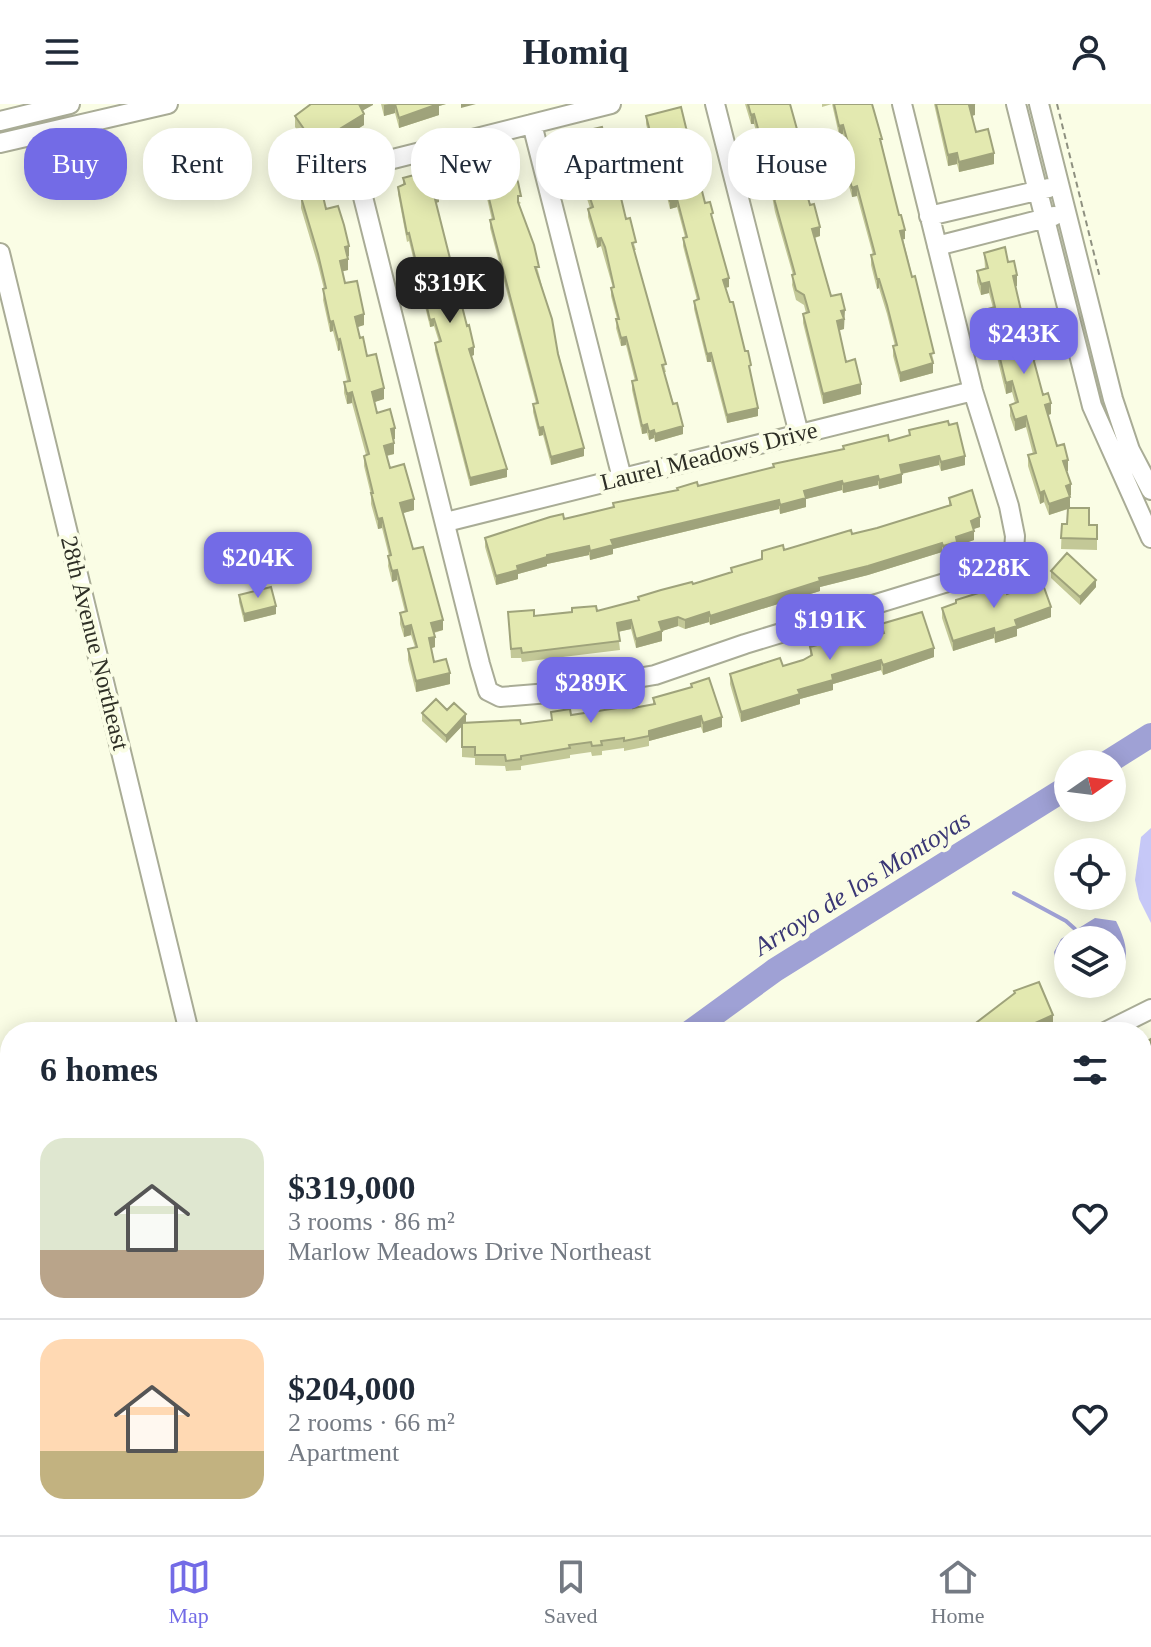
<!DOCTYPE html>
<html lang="en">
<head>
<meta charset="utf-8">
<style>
  :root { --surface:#fff; --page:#f2f2f3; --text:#1f2937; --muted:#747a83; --line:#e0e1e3; --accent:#736be6 }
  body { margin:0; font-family:Georgia,serif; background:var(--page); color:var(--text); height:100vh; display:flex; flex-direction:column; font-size:30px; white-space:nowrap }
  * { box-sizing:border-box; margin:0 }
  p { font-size:26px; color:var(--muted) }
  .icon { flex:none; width:44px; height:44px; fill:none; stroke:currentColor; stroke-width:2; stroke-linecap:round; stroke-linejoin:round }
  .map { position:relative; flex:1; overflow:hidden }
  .side { position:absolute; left:0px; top:918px; width:1152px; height:514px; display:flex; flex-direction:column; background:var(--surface); border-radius:32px 32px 0 0; box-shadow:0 4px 20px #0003 }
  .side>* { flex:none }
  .banner { position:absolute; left:24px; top:24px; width:1104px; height:72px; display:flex; gap:16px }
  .needle { width:52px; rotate:76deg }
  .controls { position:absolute; left:1054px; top:646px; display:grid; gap:16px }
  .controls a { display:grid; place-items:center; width:72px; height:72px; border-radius:50%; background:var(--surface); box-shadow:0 4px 20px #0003; font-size:40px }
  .price { position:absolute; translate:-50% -68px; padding:0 18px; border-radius:16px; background:var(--accent); color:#fff; font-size:26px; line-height:52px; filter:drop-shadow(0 2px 4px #0008) }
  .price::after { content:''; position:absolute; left:50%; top:48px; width:24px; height:18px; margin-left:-12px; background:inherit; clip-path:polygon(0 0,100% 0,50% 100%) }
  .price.on { background:#222; color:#fff }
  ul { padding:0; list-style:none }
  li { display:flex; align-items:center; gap:24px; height:200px; padding:0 40px }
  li+li { border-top:2px solid var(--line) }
  li span { display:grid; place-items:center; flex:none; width:224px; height:160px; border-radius:24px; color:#555 }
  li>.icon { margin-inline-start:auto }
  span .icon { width:96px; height:96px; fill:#fffc; stroke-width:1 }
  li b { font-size:34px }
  h2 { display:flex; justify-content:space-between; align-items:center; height:96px; padding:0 40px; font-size:34px }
  .chip { padding:0 28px; border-radius:32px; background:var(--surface); box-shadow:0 4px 20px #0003; font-size:28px; line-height:72px }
  .chip.on { background:var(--accent); color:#fff }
  header { display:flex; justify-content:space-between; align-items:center; height:104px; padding:0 40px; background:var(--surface); font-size:36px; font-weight:600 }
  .tab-bar { display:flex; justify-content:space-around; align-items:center; height:112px; border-top:2px solid var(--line); background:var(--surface); font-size:22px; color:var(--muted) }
  .tab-bar a { display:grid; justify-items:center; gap:4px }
  .tab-bar .on { color:var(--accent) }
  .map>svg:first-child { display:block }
</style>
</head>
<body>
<header><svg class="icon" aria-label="menu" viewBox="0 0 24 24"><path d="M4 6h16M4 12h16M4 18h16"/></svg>Homiq<svg class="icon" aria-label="person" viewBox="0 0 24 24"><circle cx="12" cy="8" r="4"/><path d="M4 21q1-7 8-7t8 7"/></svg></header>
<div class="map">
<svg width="1151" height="1431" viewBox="0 0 1151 1431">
  <rect width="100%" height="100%" fill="#fafde5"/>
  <path fill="#c6c8f7" d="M1151,724v95l-12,-24 -4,-19 6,-43z"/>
  <path fill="#9fa1d5" d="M1095,814l21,3c10,20 18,43 -4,59v-40h-44v38l-11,-9 -3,-17 7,-13z"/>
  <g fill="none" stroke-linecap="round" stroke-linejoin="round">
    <path stroke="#9fa1d5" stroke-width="4" d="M1014,789l52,28 9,8"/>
    <path stroke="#9fa1d5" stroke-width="24" d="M1105,660l46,-29
      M690,928l85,-62 293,-183
      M0,1424l18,-2"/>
    <g stroke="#a9ac96" stroke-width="22">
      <path id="minor" d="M611,0l-226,57 -22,9 -2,19 119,475 8,27 12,6 49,-4 106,-18 90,-31 252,-77 10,-5 7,-11 1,-15 -6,-30 -36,-115 -71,-287
        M715,0l84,330
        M1016,0l76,302 59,132
        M1039,0l74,295 17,51 21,40
        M0,17l70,-17
        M532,20l90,354
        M0,39l168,-39
        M929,112l120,-28
        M937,142l117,-30
        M0,149l189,779
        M446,418l527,-131
        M1105,928l46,-23
        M1142,1018l9,18
        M0,1109l10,-1
        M1142,1375l9,-2
        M319,1422l2,9
        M630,1422l2,9
        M1032,1422l2,9
        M958,1431l18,-9"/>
    </g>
    <path stroke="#8e9080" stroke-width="2" stroke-dasharray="6 4" stroke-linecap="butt" d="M1057,0l43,174"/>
    <use href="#minor" stroke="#fff" stroke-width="18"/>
  </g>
  <path fill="#c3c897" d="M309,0h64l-11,7 2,14 -34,21 -9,35 -7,-2 -4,12 -20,-5v-12l-2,-1v-11l17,-20 -10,-15v-11l14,-10z
    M381,0h65l-7,2v9l-40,13 -4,-15 -11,3z
    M745,0h45l18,63 -2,1v6l-4,2 18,60 -5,2 16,58 14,24h-1v9l-5,1 7,32 15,32 -38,10 -20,-81v-9l3,-1 -2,-8 -8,-5 -4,-15 1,-10 -18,-63 -8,-42 -13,-46h-3z
    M822,0h50l33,135h-2l31,123 -1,1v10l-33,9 -7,-26v-10h2l-8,-32 -8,-26 -2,1 -6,-24v-10h2l-16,-59 -5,1 -7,-25v-9l5,-1 -7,-28 -4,1 -7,-31 -10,3z
    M934,0h41v11l-3,1 4,16 18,32 -35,8 -2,-8 -9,2z
    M646,12l43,24 15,50h-2l3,13 8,18 16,66 -4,1 26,85h-1l8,43 -31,7 -16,-61h-4l-13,-53v-8l3,-1 -14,-54v-8l2,-1 -8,-30 -7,2 -6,-24v-8l2,-1 -7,-31 -7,2 -6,-23z
    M576,29l34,25 12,30 -3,1 7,30 10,31h-2l32,122h-2l19,62 -28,8 -1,-4 -5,2 -2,-7 -5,1 -10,-44v-9h3l-9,-36 -5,1 -5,-18 1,-9 -6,-23v-8h2l-12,-42 -4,2 -9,-31v-8l2,-1 -18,-56v-8l5,-1z
    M474,56l47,43 -2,1 20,70 45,182 -33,9 -8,-30 -4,1 -6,-24v-8l3,-1 -46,-175v-8h2l-7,-30 -5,1 -6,-23z
    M403,74l36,24 -3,1 38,152 -3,1 36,121 -37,9 -35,-136v-7l4,-1 -5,-16 -4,1 -21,-86 -2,1 -9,-48v-7l5,-2z
    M301,93l25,12 23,47 -2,1 1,13 -6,1 3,12 19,42 -7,2 3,11 24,61 -10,3 3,11 18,26h-1v15l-7,2 3,12 24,42 -11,3 10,36 30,81 -9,3 1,14 -4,1 3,14 16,22 -34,8 -8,-32v-11l7,-2 -4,-12 -7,2 -4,-13v-11l5,-1 -8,-32 -5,2 -4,-16 1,-10 -7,-28 -4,1 -7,-25v-9l-7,-29v-10l2,-1 -14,-52 -5,1 -3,-11v-11l3,-1 -7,-31 -2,1 -5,-20 -3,1 -7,-32 1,-11 -6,-24 -17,-57z
    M984,149l24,9 9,24h-2l12,50 9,24 -3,1 10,34 8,19 -3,1 9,31 11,25h-2l5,24 -2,1 1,12 19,17h8v25l-36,-1 1,-25h5l1,-15 -19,6 -5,-13 -4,2 -12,-38v-11l5,-1 -7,-27 -11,4 -5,-15v-11l5,-2 -3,-11 -6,2 -18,-74v-11l5,-1 -4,-15 -8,2 -4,-13v-11l8,-3z
    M909,326l56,35 -24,6 -2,-6 -37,9v9l-23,6 -1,-4 -35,8 -1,-3 -36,9v8l-26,7 -1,-5 -166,40v5l-23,6 -1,-5 -42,9v2l-29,8v5l-22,6 -11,-38v-9l128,-31v-4l85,-17 75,-19v-3l70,-14v-4l46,-5 20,-6z
    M949,394l31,29 -7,2 1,11 -17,6v5l-14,4 -1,-3 -74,23 -48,12v4l-110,34 -1,-3 -24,7 -7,-3 -16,5v10l-26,7 -5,-19 -13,3 2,18 -98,12 -1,-4h-10l-3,-46 26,4 63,-5 41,-10v-4l55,-13 38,-11v-5l31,-9 22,-9 93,-22 72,-23z
    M1051,467l45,16 -16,18 -29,-27z
    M1007,490l44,23 -34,12v7l-22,7 -1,-5 -41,13 -11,-33v-10z
    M239,491l37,19 -32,8 -5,-20z
    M881,520l53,33 -51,18 -2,-5 -48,14v6l-33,9v5l-59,18 -11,-38v-10l53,-8 20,-6 7,-4v-9l52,-7 19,-6z
    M691,580l31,43 -19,6 -2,-6 -52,14v5l-25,5v-3l-22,3v4l-10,1 -1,-4 -21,3v3l-49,8v4l-15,1 -1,-5 -30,-1v-7l-13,-1v-31l-16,17 -24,-22v-8l25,-3 19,12h-1l56,2 30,-4v-8l20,3 46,-6v-6l16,5 20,-3v-7l38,-10z
    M1151,935v43l-9,-19v-11l2,-1v-8z"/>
  <path fill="#9fa37b" d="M358,0h15v1l-15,8z
    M389,0h6v9l-11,3v-11z
    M437,0h9l-7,2v9l-40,13v-10z
    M461,0h15l-15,4z
    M975,0v11l-6,1v-11z
    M364,10v11l-34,21 -9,35v-11l9,-35z
    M754,10v10h-3v-9z
    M843,21v9l-4,1v-9z
    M659,33v8l-7,2v-8z
    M957,49v11l-9,2v-11z
    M994,49v11l-35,8v-10z
    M808,53l-2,17 -7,2v-10l6,-8z
    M314,64v11l-4,12v-11z
    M622,76v8l-5,1v-8z
    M485,78v8l-5,1v-8z
    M857,82v10l-5,1v-9z
    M439,90v8l-5,1v-8z
    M677,95v8l-7,2v-8z
    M820,123v9l-8,2v-9z
    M905,126v9l-5,1v-9z
    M601,134v8l-4,2v-9z
    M349,142v10l-4,1v-10z
    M348,155v11l-8,2v-11z
    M1017,171v11l-4,1v-11z
    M729,174v9l-6,1v-8z
    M877,175h2v9l-2,1z
    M989,178v11l-8,2v-11z
    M845,206l-1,19 -7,2v-10l4,-10z
    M364,210v11l-9,3v-11z
    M434,215v7l-4,1v-7z
    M333,217v10l-3,1v-10z
    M626,233v8l-5,1v-8z
    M340,235v11l-2,1v-11z
    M474,243v8l-5,2v-8z
    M1036,245v11l-5,1v-11z
    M711,249v9h-4v-8z
    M933,259v10l-33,9v-9z
    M1012,277v11l-6,2v-11z
    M861,280v10l-38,10v-10z
    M384,284v11l-12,4v-11z
    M352,288v11l-5,1v-10z
    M1051,299v11l-6,2v-11z
    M758,304v8l-31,7v-8z
    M1026,312v11l-11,4v-11z
    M647,320v9l-5,1v-8z
    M683,322v8l-28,8v-8z
    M543,323v8l-4,1v-8z
    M395,324v11l-4,1v-11z
    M654,326v8l-5,2v-8z
    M394,339v11l-10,2v-10z
    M584,344v8l-33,9v-8z
    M939,352v9l-39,9v-9z
    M965,352v9l-24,6v-9z
    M1068,356v11l-5,1v-11z
    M507,365v8l-37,9v-8z
    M902,370v9l-23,6v-9z
    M878,372v9l-35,8v-9z
    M842,377v9l-36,9v8l-26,7v-9l24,-14z
    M1071,380v11l-5,2v-11z
    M1044,387v11l-4,2v-11z
    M1070,393v11l-21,7v-11z
    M414,395v11l-14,4v-11z
    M779,396v9l-166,40v5l-23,6v-9l21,-11z
    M980,413v10l-9,3v-9z
    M382,414v10l-4,1v-10z
    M974,427v9l-17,6v5l-14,4v-9l13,-9z
    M942,439v9l-74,23 -48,12v4l-110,34v-9l109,-38z
    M589,442v9l-42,9v2l-29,8v5l-22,6v-9l21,-10 30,-11z
    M397,466v10l-5,2v-11z
    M1096,476v7l-16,18v-8z
    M276,502v8l-32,8v-8z
    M1051,503v10l-34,12v7l-22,7v-10l20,-13z
    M709,508v10l-24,7v-9z
    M678,513v9l-19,6v-10z
    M443,516v10l-12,3v-10z
    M631,516v9l-14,3v-9z
    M411,521v10l-7,2v-10z
    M994,524v10l-41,13v-10z
    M662,527v10l-26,7v-9z
    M435,533v10l-6,2v-11z
    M934,544v9l-51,18v-10z
    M881,556v10l-48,14v6l-33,9v5l-59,18v-10l57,-22 34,-15z
    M450,569v11l-34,8v-11z
    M466,610v8l-20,21v-7z
    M701,612v11l-52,14v-10z
    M722,613v10l-19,6v-10z
    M1053,911v8l-20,9h-13l6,-5z
    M1151,1324v8l-9,3v-8z
    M894,1424v7h-10z"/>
  <path fill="#e3e9b0" stroke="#9fa37b" stroke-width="2" d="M311,0h48l5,10 -34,21 -9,35 -7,-2 -4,12 -20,-5 3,-12 -5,-1 6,-23 21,6 -20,-29z
    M395,0h43l-39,14z
    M748,0h42l10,36 2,-1 6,18 -3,1 1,6 -7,2 11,39 4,-1 6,23 -8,2 11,39 8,28 10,-2 4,16 -4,1 3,8 -7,2 9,41 9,-3 6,25 -38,10 -20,-80 6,-2 -5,-17 -8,-5 -4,-15 3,-1 -20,-72 -8,-41 -13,-47 -3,1z
    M834,0h38l10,35h-2l19,76h2l4,15 -5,1 12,46 3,-1 19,77 -4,1 3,9 -33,10 -7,-27 4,-1 -10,-40 -8,-26h-2l-6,-24 4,-1 -18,-68 -5,2 -7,-25 8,-2 -10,-36 -4,1z
    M936,0h39l-6,1 7,27 12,-3 6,24 -35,9 -2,-9 -9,2z
    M681,3l8,33 6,-1 9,43 -4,1 5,20 5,-1 3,11 -2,1 18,64 -6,2 7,22h3l12,49h3l3,14 -2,1 9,42 -31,7 -16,-62 -4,1 -13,-53 5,-2 -16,-61 4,-1 -10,-38 -7,2 -6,-24 4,-1 -9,-39 -7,2 -6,-23z
    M602,23l8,31 6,-2 6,24 -5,1 9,38 4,-1 6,24 -4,1 34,121 -4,1 11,39 4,-1 6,23 -28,8 -1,-4 -5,2 -2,-8 -5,2 -10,-45 5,-1 -11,-43 -5,1 -5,-19h3l-8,-31 3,-1 -9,-40 -4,-9 -4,1 -9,-30 5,-2 -21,-63 7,-1 -3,-10z
    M502,49l4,1 12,28 3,14h-3v6l16,43 5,22h-4l17,52 6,35 26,94 -33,9 -8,-30 -4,1 -6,-24 5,-1 -48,-183 4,-1 -9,-37 -5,1 -6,-23z
    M433,66l6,24 -5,1 33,131 2,-1 5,22 -5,2 38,120 -37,9 -35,-135 6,-2 -7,-22 -4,1 -21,-87 -2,1 -9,-47 7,-3 -2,-6z
    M322,88l4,17 12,-3 6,19 5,21 -4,1 3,12 -8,2 5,22 12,-2 7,33 -9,3 5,21 3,-1 4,19 9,-2 8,34 -12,4 5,21 13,-4 5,19 -4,1 3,14 -10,3 6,22 14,-4 10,35 -14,4 13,46 10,-2 20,73 -12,3 4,14 -6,1 5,24 12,-3 4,14 -34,8 -8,-32 9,-2 -6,-22 -7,2 -4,-14 7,-2 -10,-41 -5,1 -4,-15 3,-1 -9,-37 -4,1 -7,-26h2l-9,-37 5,-2 -17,-62 -5,2 -3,-12 6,-1 -10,-42 -2,1 -5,-19 -3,1 -7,-33 3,-1 -8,-34 -17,-57z
    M1005,143l3,15 6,-1 3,14 -4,1 14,60 6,-1 3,14 -5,1 12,45 5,-2 3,10 -6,2 12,41 7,-2 4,16 -5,1 8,23 -5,2 4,11 -21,7 -5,-13 -4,2 -12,-38 8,-2 -10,-37 -11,4 -5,-15 8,-3 -6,-21 -6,2 -18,-74 7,-2 -6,-25 -8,2 -4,-13 11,-3 -4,-15z
    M948,317l1,4 8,-2 8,33 -24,6 -2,-6 -39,9 2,9 -23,6 -1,-4 -35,8 -1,-3 -38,10 2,7 -26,7 -1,-5 -168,40 2,5 -23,6 -1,-5 -42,9v2l-30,9 1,4 -22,6 -11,-38 65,-21 13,-3 1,5 17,-4 33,-8 -1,-4 65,-13 -1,-2 20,-6 1,4 76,-19 -1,-3 71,-15 -1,-3 45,-11 1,6 21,-6 -1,-5z
    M972,386l8,27 -9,4 3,10 -18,6 1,5 -14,4 -1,-3 -74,23 -49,12 1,3 -110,35 -1,-4 -24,8 -7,-3 -19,5 3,9 -26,8 -5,-19 -14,3 3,18 -98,12 -1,-5 -10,1 -3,-37 26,-2v6l38,-4v-4l24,-2 1,5 42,-11 -1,-3 23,-7 31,-8 1,2 39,-12 -1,-4 31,-9v-8l21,-6 1,5 67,-20 1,4 25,-6 74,-23 -2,-7z
    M1068,404h21v17h8v14l-36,-1 1,-14h5z
    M1067,449l29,27 -16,17 -29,-26z
    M1041,475l10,28 -36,13 2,6 -22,7 -1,-5 -41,13 -11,-33 14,-5v-3l48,-15 3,9 23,-8v-3z
    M271,483l5,19 -32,8 -5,-19z
    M922,508l12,36 -51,17 -2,-5 -49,15 1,5 -35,10 2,4 -59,18 -11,-38 50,-16 3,8 20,-6 9,-5 -2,-8 50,-14 2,7 22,-7 -3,-9z
    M709,574l13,39 -19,6 -2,-7 -52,15v5l-25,5v-3l-23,3 1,4 -10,1 -1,-4 -22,3 1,3 -49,8v3l-15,2 -1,-6h-30v-8h-13v-24l58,-3 1,4 31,-4 -1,-8 19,-3 1,6 47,-7 -1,-5 15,-3 1,8 22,-4 -2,-6 39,-11 -1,-3z
    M436,595l11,11 7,-7 12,11 -20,22 -24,-23z
    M1039,878l14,33 -27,12 -6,5h-56l51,-39 -1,-2z
    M1151,935v36l-9,-19v-4l5,-2 -3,-7z
    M1151,1297v27l-9,3v-27z
    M553,1422h47l3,9h-47z
    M664,1422h40l1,2 6,-2 2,9h-46z
    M843,1422h50l1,2 -10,7h-63l6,-5 3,5z
    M1081,1422h27l3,9h-40l-2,-5z"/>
  <g text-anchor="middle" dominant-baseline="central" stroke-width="8" stroke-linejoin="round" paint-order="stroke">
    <g font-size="24" fill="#2e2f26" stroke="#fafde5">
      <text transform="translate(709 352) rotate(-14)">Laurel Meadows Drive</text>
      <text transform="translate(95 539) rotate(76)">28th Avenue Northeast</text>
    </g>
    <g font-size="26" font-style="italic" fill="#3a3775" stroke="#fafde5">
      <text transform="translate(862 779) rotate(-32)">Arroyo de los Montoyas</text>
    </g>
  </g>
</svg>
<div class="controls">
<a><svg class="needle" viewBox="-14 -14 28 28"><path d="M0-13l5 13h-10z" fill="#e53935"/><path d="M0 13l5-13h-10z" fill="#747a83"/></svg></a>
<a><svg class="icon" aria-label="locate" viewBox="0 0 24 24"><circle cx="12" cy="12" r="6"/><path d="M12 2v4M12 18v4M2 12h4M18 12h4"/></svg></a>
<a><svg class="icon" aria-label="layers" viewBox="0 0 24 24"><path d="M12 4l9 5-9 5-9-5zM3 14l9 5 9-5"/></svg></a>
</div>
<b class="price on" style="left:450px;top:221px">$319K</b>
<b class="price" style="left:1024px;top:272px">$243K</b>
<b class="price" style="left:258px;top:496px">$204K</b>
<b class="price" style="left:994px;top:506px">$228K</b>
<b class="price" style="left:830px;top:558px">$191K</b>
<b class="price" style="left:591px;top:621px">$289K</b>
<div class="banner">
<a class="chip on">Buy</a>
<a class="chip">Rent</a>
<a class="chip">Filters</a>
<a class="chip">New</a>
<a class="chip">Apartment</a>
<a class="chip">House</a>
</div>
<section class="side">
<h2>6 homes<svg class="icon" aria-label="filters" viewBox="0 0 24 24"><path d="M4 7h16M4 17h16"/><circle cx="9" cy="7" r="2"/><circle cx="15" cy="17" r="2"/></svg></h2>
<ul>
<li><span style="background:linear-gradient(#dfe7d0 70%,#b9a48a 0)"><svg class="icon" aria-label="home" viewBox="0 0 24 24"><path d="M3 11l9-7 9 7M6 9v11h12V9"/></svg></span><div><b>$319,000</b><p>3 rooms · 86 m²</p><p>Marlow Meadows Drive Northeast</p></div><svg class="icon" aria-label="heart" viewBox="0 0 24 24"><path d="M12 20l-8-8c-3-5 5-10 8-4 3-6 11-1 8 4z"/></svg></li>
<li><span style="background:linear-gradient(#ffd9b3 70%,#c2b280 0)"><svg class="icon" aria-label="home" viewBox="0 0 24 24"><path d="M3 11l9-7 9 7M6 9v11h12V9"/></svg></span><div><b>$204,000</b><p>2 rooms · 66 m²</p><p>Apartment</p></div><svg class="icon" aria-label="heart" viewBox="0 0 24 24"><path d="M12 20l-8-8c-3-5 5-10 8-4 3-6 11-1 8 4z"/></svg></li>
</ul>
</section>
</div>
<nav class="tab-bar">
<a class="on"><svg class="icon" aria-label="map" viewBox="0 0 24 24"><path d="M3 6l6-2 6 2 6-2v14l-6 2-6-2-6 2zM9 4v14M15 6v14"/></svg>Map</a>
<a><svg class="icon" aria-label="saved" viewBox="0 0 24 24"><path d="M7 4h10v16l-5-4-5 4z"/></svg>Saved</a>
<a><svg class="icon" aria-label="home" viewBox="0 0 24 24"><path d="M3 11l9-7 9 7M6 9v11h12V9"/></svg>Home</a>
</nav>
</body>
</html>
